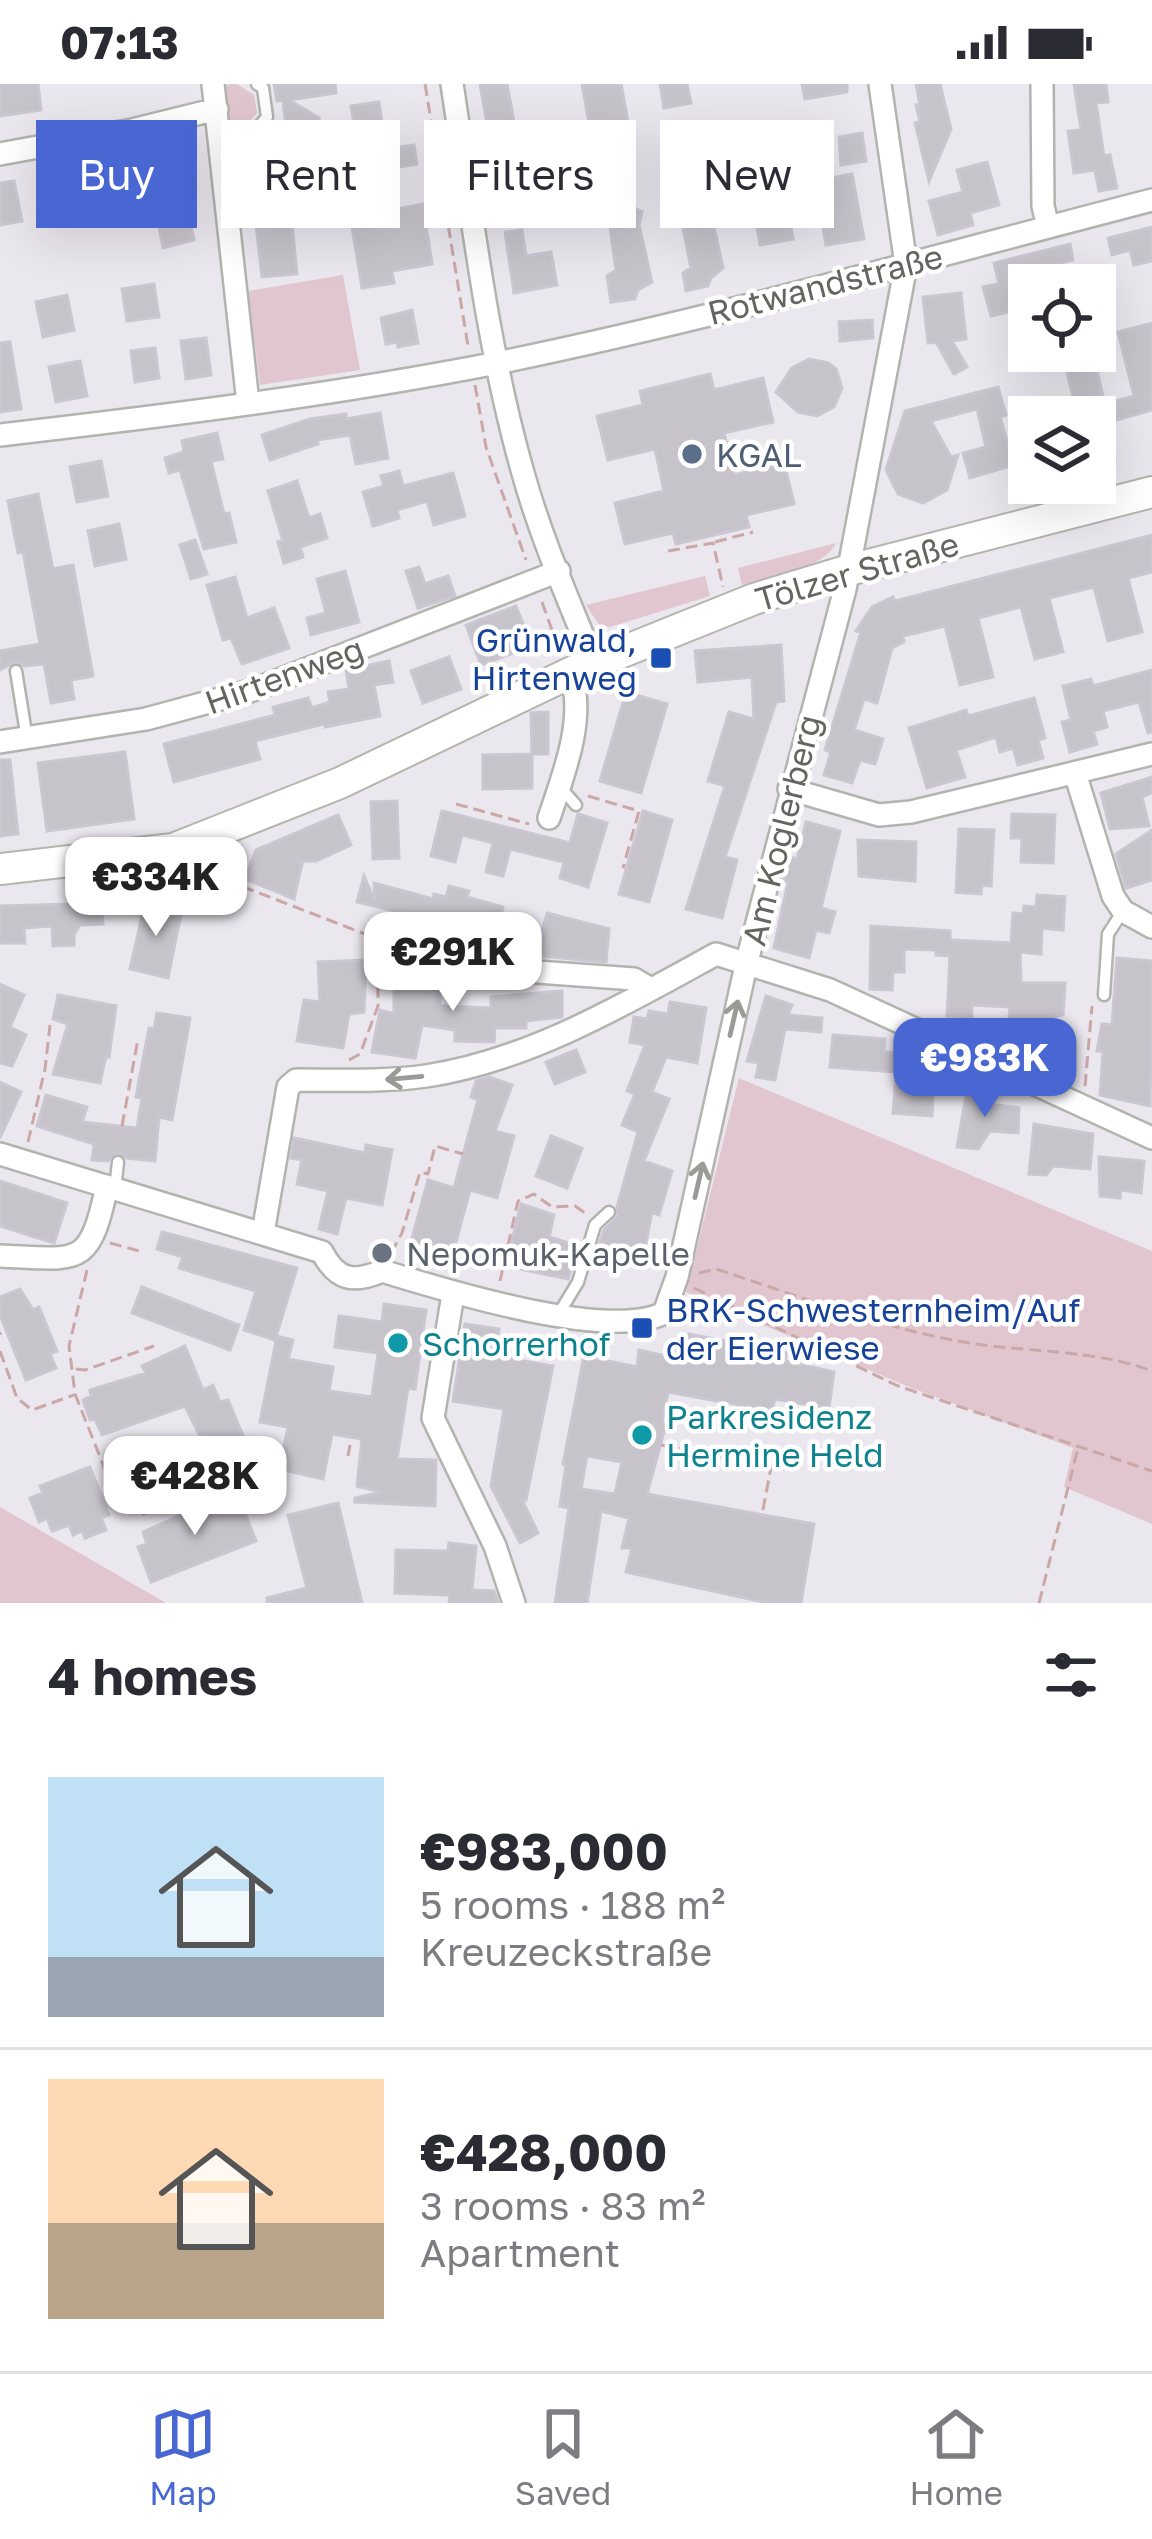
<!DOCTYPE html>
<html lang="en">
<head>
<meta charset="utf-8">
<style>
  :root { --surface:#fff; --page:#f7f7f7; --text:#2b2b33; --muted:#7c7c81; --line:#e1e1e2; --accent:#4867d3 }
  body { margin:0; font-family:"Golos Text",sans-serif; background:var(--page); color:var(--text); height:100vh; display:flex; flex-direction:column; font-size:45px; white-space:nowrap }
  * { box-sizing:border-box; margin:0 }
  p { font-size:39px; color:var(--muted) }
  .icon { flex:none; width:66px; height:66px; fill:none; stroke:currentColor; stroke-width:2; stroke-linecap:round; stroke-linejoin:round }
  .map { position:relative; height:1519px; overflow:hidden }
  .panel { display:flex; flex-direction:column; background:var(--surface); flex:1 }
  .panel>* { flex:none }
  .hud { position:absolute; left:36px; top:36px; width:1080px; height:108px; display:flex; gap:24px }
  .fabs { position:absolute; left:1008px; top:180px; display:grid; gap:24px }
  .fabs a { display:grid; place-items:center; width:108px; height:108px; border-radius:0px; background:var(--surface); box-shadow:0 12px 48px #0002; font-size:60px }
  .price { position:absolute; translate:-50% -102px; padding:0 27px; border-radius:24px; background:#fff; color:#222; font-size:39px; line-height:78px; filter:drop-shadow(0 3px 6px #0008) }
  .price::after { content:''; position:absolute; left:50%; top:72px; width:36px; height:27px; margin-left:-18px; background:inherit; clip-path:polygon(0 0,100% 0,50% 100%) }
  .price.on { background:var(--accent); color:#fff }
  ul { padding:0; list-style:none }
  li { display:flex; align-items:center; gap:36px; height:300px; padding:0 48px }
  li+li { border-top:3px solid var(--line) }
  li span { display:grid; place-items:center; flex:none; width:336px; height:240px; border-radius:0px; color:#555 }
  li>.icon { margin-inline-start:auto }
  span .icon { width:144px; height:144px; fill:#fffc; stroke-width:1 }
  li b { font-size:51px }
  h2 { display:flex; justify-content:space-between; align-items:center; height:144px; padding:0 48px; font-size:51px }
  .tag { padding:0 42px; border-radius:0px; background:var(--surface); box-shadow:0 12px 48px #0002; font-size:42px; line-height:108px }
  .tag.on { background:var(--accent); color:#fff }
  .status { display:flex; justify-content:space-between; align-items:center; height:84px; padding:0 60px; background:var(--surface); direction:ltr }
  .status svg { height:33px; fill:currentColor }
  .tab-bar { display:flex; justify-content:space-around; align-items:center; height:168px; border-top:3px solid var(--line); background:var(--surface); font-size:33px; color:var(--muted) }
  .tab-bar a { display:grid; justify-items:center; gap:6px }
  .tab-bar .on { color:var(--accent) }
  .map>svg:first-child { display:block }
</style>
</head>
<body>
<div class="status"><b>07:13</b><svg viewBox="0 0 49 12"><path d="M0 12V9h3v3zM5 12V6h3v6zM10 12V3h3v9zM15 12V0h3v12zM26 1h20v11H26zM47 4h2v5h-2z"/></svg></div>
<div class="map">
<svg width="1152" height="1519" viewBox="0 0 1152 1519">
  <rect width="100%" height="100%" fill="#eae7ee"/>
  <path fill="#e2c6cf" d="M229,0h8l17,11 3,18 -16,17 -11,-3 -6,-40z
    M343,191l17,95 -100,15 -12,-94z
    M836,459c-13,27 -67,33 -94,42l-4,-17z
    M705,492l5,20 -100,31 -11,-2 -13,-20z
    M739,994l413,173v273l-88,-37 9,-39 -164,-61 -223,-95z
    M0,1423l166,96h-166z"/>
  <path fill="#c6c3ca" stroke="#cac6d2" stroke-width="3" fill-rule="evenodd" d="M0,0h38l3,26 -41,6z
    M274,0h61l1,9 -47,7 30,18 2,18 -12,14 -24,4 12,120 -35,3 -12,-105 34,-4 -22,-15 24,-27 -3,-26 -6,1z
    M480,0h27l11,60 8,-1 5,37 6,-1 5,41 -33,4 -6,-50 -5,1 -2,-18h-3z
    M582,0h39l9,48 -38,7z
    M660,0h27l4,19 -27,5z
    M802,0h45v8l-42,7z
    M916,0h24l11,45 -22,52 -14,-58 5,-1 -4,-17 4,-1z
    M1074,0h32l2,18 -12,1 8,53 6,-1 7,33 -18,3 -4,-21 -21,3 -6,-42 13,-1z
    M379,18l7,47 28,-4 3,19 -36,6 6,41 36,-7 9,60 -40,7 2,12 -32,5 -10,-61h5l-7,-67 10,-2 -9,-52z
    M862,49l4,28 -25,4 -2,-28z
    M174,61l20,95 -31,8 -18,-96z
    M987,78l12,43 -29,8 3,12 -35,10 -9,-34 34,-9 -6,-22z
    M852,90l12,65 -38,6 -11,-64z
    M95,94l7,33 -29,5 -6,-32z
    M14,97l8,40 -22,4v-42z
    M679,98l16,1 1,6 16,7v21l11,51 -12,10 -3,8 -22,5 -3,-18 8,-5 -12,-60 -12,-3 -2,-21z
    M594,107l19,5 29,16 -3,13 13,57 -14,8 -3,9 -24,3 -4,-26 9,-6 -8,-57h-11z
    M786,114l7,41 -33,6 -7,-41z
    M1152,143v34l-18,4 -4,-15 -18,5 -4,-17z
    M522,146l4,26 25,-4 6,33 -43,8 -9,-61z
    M1070,160l3,16 -41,10 3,15 -15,4 5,19 -34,8 -8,-29 16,-3 -5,-21z
    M154,200l5,33 -32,4 -5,-32z
    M961,209l5,46 -14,2 15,26 -13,7 -18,-32 -8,1 -5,-46z
    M67,211l7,35 -31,7 -7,-35z
    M412,226l6,33 -20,4 -1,-5 -11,2 -5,-26z
    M872,236l1,18 -33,3 -1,-19z
    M1152,239v87l-46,13 9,35 -20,5v-46h-17l-16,-66h30l13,53 29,-8 -16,-64z
    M206,254l5,37 -25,4 -5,-38z
    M10,258l11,67 -21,3v-69z
    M155,264l4,30 -24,4 -4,-31z
    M809,275l19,4 8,6 6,19 -8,19 -17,9 -19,-4 -22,-20 16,-24z
    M80,277l7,35 -31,6 -7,-35z
    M710,290l4,16 49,-12 10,44 -49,11 10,42 50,-12 10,41 -48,11 3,12 -73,17 -3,-11 -48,11 -10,-41 49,-12 -9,-42 -47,11 -11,-44 46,-11 -3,-14z
    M998,303l8,28 -6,2 14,48 -44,13 -7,-25 23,-6 -9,-38 -46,12 20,36 7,-2 -11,35 -24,13 -25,-9 -12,-24 19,-59z
    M380,329l8,45 -32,6 -6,-29 -33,5 1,4 -48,16 -8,-25 48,-16 36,-5v5z
    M217,349l6,26 -12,2 13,53 5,-1 7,29 -32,7 -24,-79 -11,3 -4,-15 19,-6 -2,-11z
    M101,377l7,35 -31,6 -7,-35z
    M399,387l4,15 50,-13 12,43 -31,9 -7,-24 -30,9 2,8 -26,8 -10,-34 21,-6 -3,-10z
    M297,397l12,37 11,-4 7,24 -27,9 3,10 -19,6 -6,-21 5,-1 -15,-50z
    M38,410l15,75 20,-4 20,111 -22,4 3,19 -23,4 -7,-39 -20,2 -8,-5 -16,9v-19l40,-7 -17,-92 -5,1 -10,-52z
    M119,440l7,35 -31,7 -7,-35z
    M1152,451v37l-24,6 14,54 -34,9 -14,-54 -45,11 14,54 -28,7 -14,-52 -43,11 15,59 -33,8 -15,-59 -42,10 1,6 -12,6 -15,55 -13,-4 -10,31 29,9 -8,25 -15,-4 -8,23 -28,-8 7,-23 -6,-2 36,-118 -5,-1 16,-24 21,-10 2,4z
    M195,456l12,34 -16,5 -11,-34z
    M419,483l6,17 23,-8 7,20 -37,12 -12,-37z
    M345,487l14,51 -48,13 -4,-17 19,-5 -9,-34z
    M235,493l12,41 27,-10 15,40 -47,16 -11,-26 -8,2 -16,-55z
    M516,522l16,40 -51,19 -15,-40z
    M781,561l3,56 -8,1 -51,155 12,3 -15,58 -36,-9 39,-123 -17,-5 21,-69 25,7 -2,-42 -54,5 -3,-31z
    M449,573l12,32 -38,14 -12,-32z
    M389,577l4,21 -19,3 6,31 -55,11 -1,-3 -69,17 5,18 -86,23 -10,-38 111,-29 -2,-8 35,-9 4,10 18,-6 -2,-10 21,-3 -3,-19z
    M1152,586v62l-4,1 -9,-31 -36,9 4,16 -14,4 4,13 -27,8 -8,-30 9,-2 -8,-34 28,-7 2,7z
    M626,608l41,12 -26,89 -41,-12z
    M1034,614l11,40 -7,2 5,18 -25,7 -5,-17 -13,4 -4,-15 -40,13 9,27 -38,11 -18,-60 57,-18 2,6z
    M548,628v42h-16l-1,-41z
    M125,668l9,67 -87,12 -9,-68z
    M532,670v34l-49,1v-34z
    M0,676h10l8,74 -18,2z
    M1152,693v16l-10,4 7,29 -39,3 -9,-36z
    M397,717l2,57 -26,1 -2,-57z
    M442,727l128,32 8,-29 29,9 -19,64 -28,-9 4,-16 -54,-13 -7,27 -17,-4 7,-29 -31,-8 -7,27 -24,-6z
    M643,727l29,9 -23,82 -30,-8z
    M1012,730l43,1 -2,48 -32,-1 1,-24h-11z
    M338,731l13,30 -35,16h-22l8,3 -8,35 -49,-20 11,-29z
    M806,738l34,9 -19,77 14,4 -6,21 -13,-3 -7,28 -35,-10 14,-66 -4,-1 6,-24 7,2z
    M959,745l35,1 -3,56 -9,-1 -1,9 -25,-2z
    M1152,746v50l-26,8 -10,-34z
    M858,756l58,2 -1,39 -56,-5z
    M364,792l11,25 -1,-18 59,16 1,-5 12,3 3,-11 20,5 -2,6 36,10 -11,43 -65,-12 5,-18 -75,-18z
    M101,808l2,32 -23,1 -6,10v10l-21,1 -1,-20 -28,2 1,15h-25v-37l72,-2 -1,-10z
    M1037,811l28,2 -2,33 -21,-2 -1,26 -21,-2 1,31h44l-2,32 -11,2 -3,39 -43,-5 4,-44 -38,-2v12l-25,-1 3,-60 -14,-1v-5l-32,-1v23h-11l-1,18 -22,-1 1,-63 79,5v9l61,3 2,-30 10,1 1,-8 12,1z
    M146,815l36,10 -14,69 -38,-9z
    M547,829l62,16 -3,33 -78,-7 5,-21 8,2z
    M1117,874l35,3 -2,145 -50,-11 3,-44h-6l5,-27 10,1z
    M366,876l-2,52 -15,2 -6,34 -46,-7 7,-41 16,2 -2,-40z
    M394,888l46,1v33l51,2v-11l71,-6v26l-36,4v7h-31l-1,14 -39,-1v-11l-33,-5 -7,33 -43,-6 8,-42 14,4z
    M0,900l24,11 -14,32 16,8 -14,31 -12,-3z
    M58,911l58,11 -7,51 -3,-1 -6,27 -47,-9 15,-50 -15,-5z
    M766,912l26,9 -4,10 34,3 -1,14 -36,-3 -10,51 -19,-3 3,-14 -12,-2z
    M670,918l36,6 -9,55 -31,-6 -14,35 17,7 -25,62 28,10 -13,44 -7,-3 -9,46 -44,-13 5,-15 14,-14 -1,-9 21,-75 -16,-7 13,-31 -8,-3 18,-46 -15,-3 4,-25 13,2 2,-8 19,3z
    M157,929l33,5 -18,102 -13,-3 -4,44 -28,-3 -9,-6 -10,9 -16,-1 2,-16 -57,-18 9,-31 41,12 -5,15 55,6 5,-30 -6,-1 4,-22 9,-47 5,1z
    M833,951l52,4 -1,13 26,2 -1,19 -79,-6z
    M576,966l9,22 -30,12 -9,-22z
    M896,992l38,3 -2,37 -39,-3z
    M489,993l23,8 -17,46 19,5 -17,62 -27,-8 -17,63 -42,-11 17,-62 26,8 24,-88 -7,-3 5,-16z
    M0,998l21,10 -21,46z
    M967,1006l21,3 1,11 30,4 -1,25 -28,-2 -12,18 -21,-2z
    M1034,1040l59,10 -3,35 -37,-3 -7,9 -17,-1z
    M551,1052l31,12 -15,40 -31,-12z
    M294,1054l71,15 1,-8 26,5 -10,55 -36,-7 -9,36 -18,-5 9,-38 -31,-7 5,-24 -11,-2z
    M1099,1073l45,4 -3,32 -20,-3 -1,8 -20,-2z
    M0,1097l67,22 -13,40 -54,-17z
    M521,1120l33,11 -5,22 30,9 -11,33 -62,-13z
    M162,1148l135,36 -22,72 -31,-10 12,-39 -77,-23 4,-11 -26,-8z
    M142,1203l97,38 -9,25 -98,-37z
    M20,1205l13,21 6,-3 18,44 -7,3 6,14 -30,12 -26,-65v-18z
    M384,1220l42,6 -11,79 -7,-1 -11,71 39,1 -1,46 -80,-4v-4l27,-6 -25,-6 5,-47 -30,-5 -9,45 -44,-10 9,-42 -28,-5 17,-86 16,4 -5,19 45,8 -4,24 43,6 6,-44 -43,-6 4,-31 43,6z
    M465,1240l34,5 -5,27 59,10 -27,134h-4l16,33 -18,10 -29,-57 13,-77 -51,-8z
    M689,1250l98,19 -2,8 49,11 -5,36 -54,-9 -3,12 -104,-19 -6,31 4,1 -19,70 167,30 -13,79h-33l-142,-31 6,-24h-10l7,-30 -28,-7 -14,92h-32l14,-95 -9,-2 6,-41 -3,-1 21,-108 53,11 2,-17 36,8 1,-10 8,1zM587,1372l35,6 -7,32 -34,-5z
    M185,1262l18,44 10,-5 7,17 8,-2 19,45 -4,2 4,10 -23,14 -9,-22 -7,4 -23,-47 -83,29 -7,-16 -5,1 -7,-20 8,-4 -1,-6 56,-17 -4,-7z
    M90,1383l19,48 -8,3 5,12 -21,8 -3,-7 -9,4 -4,-10 -17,6 -5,-13 -8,4 -9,-24 13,-5 -3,-7z
    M217,1415l3,8 20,-7 16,41 -105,41 -13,-35 9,-3 -4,-12z
    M338,1419l24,100h-95v-5l40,-10 -19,-73z
    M449,1459l27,3 -4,44 22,1 4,12h-49l1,-8 -55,-2 1,-43 52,1z"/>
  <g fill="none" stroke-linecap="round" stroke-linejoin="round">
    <g stroke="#b2b4af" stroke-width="15">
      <path id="service" d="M221,59l28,-5 18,-21 -4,-29 -6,-4
        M16,587l11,68
        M560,703l16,18
        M1104,911l4,-61 15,-23
        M115,1105l3,-27
        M558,1231l20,-33 17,-57 14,-13"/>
    </g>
    <g stroke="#b2b4af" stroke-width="26">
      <path id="minor" d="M213,0l35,319
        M452,0c20,130 35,263 71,389 18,65 46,128 71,190
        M1042,0l1,122 5,21
        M0,70l132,-24 85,-21
        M0,351c165,-19 333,-40 497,-72 220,-45 438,-107 655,-163
        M0,658l146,-23 107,-29 306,-119
        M1075,689l38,123 10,15 29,16
        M789,705l90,26 32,-3 241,-58
        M549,734c14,-42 38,-102 21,-145
        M450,874l87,14 97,7 17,10
        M0,1070l322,98c15,29 32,31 60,19 62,19 226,70 282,42l13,-36 70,-316 98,-372 61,-324 -26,-181
        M263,1149l25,-146 8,-7c43,0 88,2 130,-4 102,-15 201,-73 290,-122l114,36 322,148
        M0,1172c80,3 89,13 107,-70
        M453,1210l-20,124 62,128 19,57"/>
    </g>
    <g stroke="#b3b5ae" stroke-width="34">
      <path id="secondary" d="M0,785l173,-20 167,-66 230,-110 184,-74 95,-29 303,-78"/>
    </g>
    <path stroke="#cba7a8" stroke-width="3" stroke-dasharray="12 6" stroke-linecap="butt" d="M425,0l43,262
      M475,301l11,62 40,113
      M715,458l38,-10
      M668,467l45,-8 10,44
      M542,518l17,48
      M588,712l51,15 -16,57
      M456,720l73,20
      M192,783l186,72 53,14
      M349,976l11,-6 18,-48v-32l8,-14 17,-5 7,-7
      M1085,1002l7,-80
      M122,1042l16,-87
      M28,1058l17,-73 5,-44
      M110,1159l33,9
      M391,1169l11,-20 18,-61 8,2 7,-28 28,8
      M87,1186l-18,76 6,48 43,108 22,13 68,-26 -18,-43 -81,32
      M699,1189l17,-4c80,26 160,57 242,72 64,12 132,7 194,30
      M500,1197l18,-80 16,-7 18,13 23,-1 10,7
      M694,1204l204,98 254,85
      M0,1248v3
      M0,1267l17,47 15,12 42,-15
      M76,1285l9,1 69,-24
      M661,1361l110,22 -9,48
      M348,1372l2,-11
      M1039,1519l39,-155"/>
    <use href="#service" stroke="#fff" stroke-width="10"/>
    <use href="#minor" stroke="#fff" stroke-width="21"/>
    <use href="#secondary" stroke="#fff" stroke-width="30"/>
  </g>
  <defs><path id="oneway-shaft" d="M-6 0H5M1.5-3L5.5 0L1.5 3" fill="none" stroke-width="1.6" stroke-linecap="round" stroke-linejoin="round" transform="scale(3)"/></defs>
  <g stroke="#9a9b96">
    <use href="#oneway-shaft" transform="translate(734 934) rotate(-77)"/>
    <use href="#oneway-shaft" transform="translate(404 994) rotate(175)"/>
    <use href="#oneway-shaft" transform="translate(699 1096) rotate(-77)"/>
  </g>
  <circle fill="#5c6f8a" stroke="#fff" stroke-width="4.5" cx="692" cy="370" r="12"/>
  <g fill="#1a4fb4" stroke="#fff" stroke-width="4.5">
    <rect x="649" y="562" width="24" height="24" rx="6"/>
    <rect x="630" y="1232" width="24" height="24" rx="6"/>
  </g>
  <circle fill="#6b7280" stroke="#fff" stroke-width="4.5" cx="382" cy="1169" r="12"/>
  <g fill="#0f9aa8" stroke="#fff" stroke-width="4.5">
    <circle cx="398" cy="1259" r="12"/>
    <circle cx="642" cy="1351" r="12"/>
  </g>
  <g text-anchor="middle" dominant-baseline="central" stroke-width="9" stroke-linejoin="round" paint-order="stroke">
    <g font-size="33" fill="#63655e" stroke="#fff">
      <text transform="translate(825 200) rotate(-14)">Rotwandstraße</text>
      <text transform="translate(857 487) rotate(-16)">Tölzer Straße</text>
      <text transform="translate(284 591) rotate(-20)">Hirtenweg</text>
      <text transform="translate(781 746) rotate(-76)">Am Koglerberg</text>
    </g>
    <g font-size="33" fill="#4e5e75" stroke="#fff" text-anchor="start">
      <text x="716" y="370">KGAL</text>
    </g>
    <g font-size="33" fill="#164399" stroke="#fff" text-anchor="end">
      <text x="637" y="555">Grünwald,<tspan x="637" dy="38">Hirtenweg</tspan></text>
      <text x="666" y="1225" text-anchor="start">BRK-Schwesternheim/Auf<tspan x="666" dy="38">der Eierwiese</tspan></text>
    </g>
    <g font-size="33" fill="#5b616d" stroke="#fff" text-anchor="start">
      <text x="406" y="1169">Nepomuk-Kapelle</text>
    </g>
    <g font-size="33" fill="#0d838f" stroke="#fff" text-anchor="start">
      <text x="422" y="1259">Schorrerhof</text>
      <text x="666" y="1332">Parkresidenz<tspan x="666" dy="38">Hermine Held</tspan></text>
    </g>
  </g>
</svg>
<div class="fabs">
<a><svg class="icon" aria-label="locate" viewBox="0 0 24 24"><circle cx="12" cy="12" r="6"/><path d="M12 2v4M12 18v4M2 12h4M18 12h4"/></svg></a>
<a><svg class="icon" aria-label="layers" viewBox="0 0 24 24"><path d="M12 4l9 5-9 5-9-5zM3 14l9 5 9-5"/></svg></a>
</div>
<b class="price" style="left:156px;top:855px">€334K</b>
<b class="price" style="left:453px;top:930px">€291K</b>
<b class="price on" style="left:985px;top:1036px">€983K</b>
<b class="price" style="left:195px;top:1454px">€428K</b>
<div class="hud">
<a class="tag on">Buy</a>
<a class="tag">Rent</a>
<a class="tag">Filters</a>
<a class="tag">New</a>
</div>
</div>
<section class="panel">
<h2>4 homes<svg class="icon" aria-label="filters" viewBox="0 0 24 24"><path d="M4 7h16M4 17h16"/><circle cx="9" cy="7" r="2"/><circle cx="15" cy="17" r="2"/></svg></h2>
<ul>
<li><span style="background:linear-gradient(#bfe0f5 75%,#9aa5b1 0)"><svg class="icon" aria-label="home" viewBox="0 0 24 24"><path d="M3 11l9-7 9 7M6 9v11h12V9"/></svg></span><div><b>€983,000</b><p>5 rooms · 188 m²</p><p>Kreuzeckstraße</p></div></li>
<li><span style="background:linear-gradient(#ffd9b3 60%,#b9a48a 0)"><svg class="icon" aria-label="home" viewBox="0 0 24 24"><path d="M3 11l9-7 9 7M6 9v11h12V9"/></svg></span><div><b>€428,000</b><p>3 rooms · 83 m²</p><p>Apartment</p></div></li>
</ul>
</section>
<nav class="tab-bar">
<a class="on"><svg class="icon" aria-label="map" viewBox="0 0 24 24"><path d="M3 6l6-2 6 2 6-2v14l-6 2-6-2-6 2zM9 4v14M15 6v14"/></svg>Map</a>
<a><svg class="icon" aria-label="saved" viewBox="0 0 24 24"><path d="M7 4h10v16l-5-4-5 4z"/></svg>Saved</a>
<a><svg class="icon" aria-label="home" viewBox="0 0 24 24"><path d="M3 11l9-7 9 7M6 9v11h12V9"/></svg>Home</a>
</nav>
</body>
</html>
